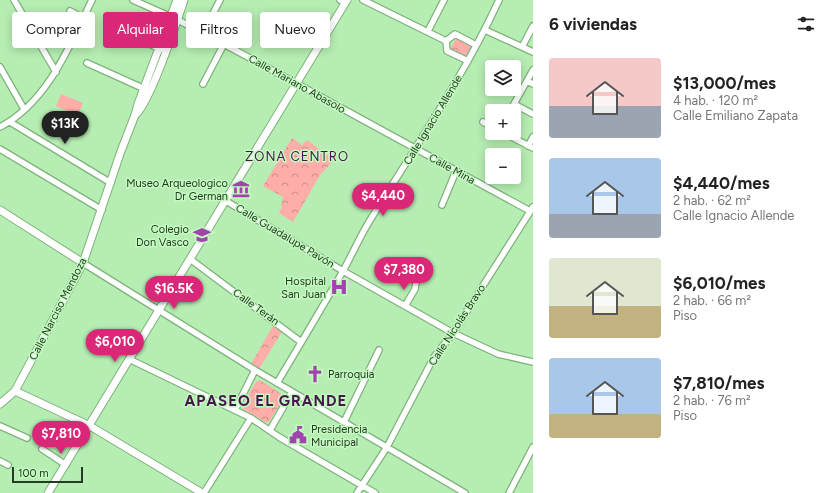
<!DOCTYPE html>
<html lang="es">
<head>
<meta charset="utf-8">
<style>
  :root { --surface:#fff; --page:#f6f6f6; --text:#222; --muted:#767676; --accent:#db2777 }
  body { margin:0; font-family:Figtree,sans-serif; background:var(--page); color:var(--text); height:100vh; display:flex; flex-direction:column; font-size:15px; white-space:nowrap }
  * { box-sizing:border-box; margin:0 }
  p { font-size:13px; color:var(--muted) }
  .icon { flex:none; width:22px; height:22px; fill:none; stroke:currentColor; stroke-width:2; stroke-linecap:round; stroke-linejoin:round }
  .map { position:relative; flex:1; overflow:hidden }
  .details { display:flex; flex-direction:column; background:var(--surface); width:300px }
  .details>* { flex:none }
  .hud { position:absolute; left:12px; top:12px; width:380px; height:36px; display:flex; gap:8px }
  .buttons { position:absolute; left:485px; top:60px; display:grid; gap:8px }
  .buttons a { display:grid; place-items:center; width:36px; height:36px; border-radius:4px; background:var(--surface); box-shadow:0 2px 10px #0003; font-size:20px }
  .scale { position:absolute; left:12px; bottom:10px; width:71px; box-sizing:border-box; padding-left:4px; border:2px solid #253a23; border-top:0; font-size:11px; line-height:14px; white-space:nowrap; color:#253a23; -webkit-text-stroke:3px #c3fabf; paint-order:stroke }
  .price { position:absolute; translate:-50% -34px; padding:0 9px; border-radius:14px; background:var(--accent); color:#fff; font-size:13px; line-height:26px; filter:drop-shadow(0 1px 2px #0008) }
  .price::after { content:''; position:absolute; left:50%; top:24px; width:12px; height:9px; margin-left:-6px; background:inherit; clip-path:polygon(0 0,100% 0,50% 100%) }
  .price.selected { background:#222; color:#fff }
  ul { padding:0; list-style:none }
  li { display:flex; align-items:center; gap:12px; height:100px; padding:0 16px }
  li span { display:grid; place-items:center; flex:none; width:112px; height:80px; border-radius:4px; color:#555 }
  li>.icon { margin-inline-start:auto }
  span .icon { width:48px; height:48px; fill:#fffc; stroke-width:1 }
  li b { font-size:17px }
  h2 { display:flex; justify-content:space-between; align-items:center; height:48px; padding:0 16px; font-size:17px }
  .chip { padding:0 14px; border-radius:4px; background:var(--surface); box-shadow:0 2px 10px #0003; font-size:14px; line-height:36px }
  .chip.selected { background:var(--accent); color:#fff }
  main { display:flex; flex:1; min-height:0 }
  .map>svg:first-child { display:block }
</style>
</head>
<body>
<main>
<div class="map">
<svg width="533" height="493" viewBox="0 0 533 493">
  <defs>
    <pattern id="park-crowns" width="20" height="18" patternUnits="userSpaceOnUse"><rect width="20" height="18" fill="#feada9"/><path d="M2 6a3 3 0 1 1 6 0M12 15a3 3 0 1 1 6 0" fill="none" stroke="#cd8e89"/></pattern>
  </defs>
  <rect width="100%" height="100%" fill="#b6edb2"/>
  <path fill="#feada9" d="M61,94l22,9 -5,12 -22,-9z"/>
  <path fill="url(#park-crowns)" d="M458,38l14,7 1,3 -6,9 -15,-5 -1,-4 4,-8z
    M292,138l10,7 5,-5 27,20 -14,15 -27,47 -14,-9 3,-6 -1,-1 2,-9 -20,-11z
    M274,324l9,6 -24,39 -8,-5z
    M260,380l23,15 1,3 -16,25 -25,-14 -1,-4 14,-23z"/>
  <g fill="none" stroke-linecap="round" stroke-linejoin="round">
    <g stroke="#7eb37b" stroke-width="8">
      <path id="minor" d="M14,0l42,72
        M133,0l45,20 46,24 306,167
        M340,0l5,3
        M363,0l83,41
        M70,11l13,7
        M108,27l58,24
        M485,30l48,22
        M428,31l16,-31
        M203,33l17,-33
        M522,47l11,-21
        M468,61l-21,-10 -1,-10 9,-7 21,11
        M87,63l60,27
        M0,67l24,42
        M527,81l6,3
        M203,84l21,-40
        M514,104l19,10
        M510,111l23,-41
        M10,122l101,61
        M483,122l9,5
        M0,127c48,-25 70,-82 92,-127
        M504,133l29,15
        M528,146l5,-9
        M0,149l102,61
        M226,201l117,70 110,62 45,21 35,8
        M442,205l14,-34
        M190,259l111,83
        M83,263l172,107 210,123
        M405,306l10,-17 1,-7
        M129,359l122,59 28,19 96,56
        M277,383c22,-37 45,-75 66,-112 10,-18 18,-37 29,-54 44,-71 92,-141 127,-217
        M235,410l20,-40
        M344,422l35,-72
        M0,426l27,12
        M270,430l22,-38
        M42,449l24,16
        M0,461l8,4
        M204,493l47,-75
        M357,493l30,-46 47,-90 19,-24 80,-126
        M509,493l24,-46"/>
    </g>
    <g stroke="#7eb37b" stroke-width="9">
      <path id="tertiary" d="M135,115c15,-11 42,-94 49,-115
        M0,210l83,53
        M15,391l75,35 112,67
        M0,404l15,-13 68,-128 38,-112 14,-36 3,-11 39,-104
        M48,493l299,-493"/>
    </g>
    <use href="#minor" stroke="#fff" stroke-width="5.5"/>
    <use href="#tertiary" stroke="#fff" stroke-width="7"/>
  </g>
  <defs>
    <g id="museum-bare" transform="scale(1.38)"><path d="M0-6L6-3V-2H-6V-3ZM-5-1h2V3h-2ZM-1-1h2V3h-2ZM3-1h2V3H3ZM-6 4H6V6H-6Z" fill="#a144ad" stroke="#c3fabf" stroke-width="2.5" paint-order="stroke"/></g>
    <g id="school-bare" transform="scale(1.38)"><path d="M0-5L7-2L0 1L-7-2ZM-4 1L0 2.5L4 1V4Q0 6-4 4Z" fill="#a144ad" stroke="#c3fabf" stroke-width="2.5" paint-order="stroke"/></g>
    <g id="hospital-bare" transform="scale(1.38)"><path d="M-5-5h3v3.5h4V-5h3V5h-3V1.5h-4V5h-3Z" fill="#a144ad" stroke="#c3fabf" stroke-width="2.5" paint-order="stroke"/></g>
    <g id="church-bare" transform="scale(1.38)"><path d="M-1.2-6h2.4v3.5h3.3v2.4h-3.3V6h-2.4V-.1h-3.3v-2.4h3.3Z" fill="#a144ad" stroke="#c3fabf" stroke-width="2.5" paint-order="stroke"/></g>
    <g id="civic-bare" transform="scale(1.38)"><path d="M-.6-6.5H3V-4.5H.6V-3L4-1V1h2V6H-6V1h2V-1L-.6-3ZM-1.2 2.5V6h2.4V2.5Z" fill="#a144ad" stroke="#c3fabf" stroke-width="2.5" paint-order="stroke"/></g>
  </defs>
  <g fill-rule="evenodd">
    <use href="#museum-bare" x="241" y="189"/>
    <use href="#school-bare" x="202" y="235"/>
    <use href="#hospital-bare" x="339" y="287"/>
    <use href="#church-bare" x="315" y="374"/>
    <use href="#civic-bare" x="298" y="435"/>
  </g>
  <g text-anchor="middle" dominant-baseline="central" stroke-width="3" stroke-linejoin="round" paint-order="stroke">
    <g font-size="11" fill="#253a23" stroke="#c3fabf">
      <text transform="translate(297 84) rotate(29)">Calle Mariano Abasolo</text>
      <text transform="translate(433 120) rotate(-59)">Calle Ignacio Allende</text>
      <text transform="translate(452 169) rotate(29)">Calle Mina</text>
      <text transform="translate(285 236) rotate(31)">Calle Guadalupe Pavón</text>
      <text transform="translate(256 307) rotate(36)">Calle Terán</text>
      <text transform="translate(58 309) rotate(-63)">Calle Narciso Mendoza</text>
      <text transform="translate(457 325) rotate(-57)">Calle Nicolás Bravo</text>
    </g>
    <g font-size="11" fill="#253a23" stroke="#c3fabf" text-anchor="end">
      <text x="228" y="183">Museo Arqueologico<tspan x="228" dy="13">Dr German</tspan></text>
      <text x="189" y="229">Colegio<tspan x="189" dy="13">Don Vasco</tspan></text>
      <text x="326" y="281">Hospital<tspan x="326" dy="13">San Juan</tspan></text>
      <text x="328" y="374" text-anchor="start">Parroquia</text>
      <text x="311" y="429" text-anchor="start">Presidencia<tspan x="311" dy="13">Municipal</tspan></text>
    </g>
    <g font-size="13" letter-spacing="1" fill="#45184b" stroke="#c3fabf">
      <text x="297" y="156">ZONA CENTRO</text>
    </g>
    <g font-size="15" font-weight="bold" letter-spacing="1" fill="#45184b" stroke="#c3fabf">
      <text x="266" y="401">APASEO EL GRANDE</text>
    </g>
  </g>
</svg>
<div class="buttons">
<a><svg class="icon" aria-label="layers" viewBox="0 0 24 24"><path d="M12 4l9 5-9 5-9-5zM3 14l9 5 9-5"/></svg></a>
<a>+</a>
<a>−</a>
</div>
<div class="scale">100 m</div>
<b class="price selected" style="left:65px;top:145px">$13K</b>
<b class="price" style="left:383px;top:217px">$4,440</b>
<b class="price" style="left:404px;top:291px">$7,380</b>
<b class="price" style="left:174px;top:310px">$16.5K</b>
<b class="price" style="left:115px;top:363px">$6,010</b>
<b class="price" style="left:61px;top:455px">$7,810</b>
<div class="hud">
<a class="chip">Comprar</a>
<a class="chip selected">Alquilar</a>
<a class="chip">Filtros</a>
<a class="chip">Nuevo</a>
</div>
</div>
<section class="details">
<h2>6 viviendas<svg class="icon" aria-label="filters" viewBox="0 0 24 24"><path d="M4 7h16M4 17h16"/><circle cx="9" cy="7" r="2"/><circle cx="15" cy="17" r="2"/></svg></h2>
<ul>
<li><span style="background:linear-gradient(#f6c9c9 60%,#9aa5b1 0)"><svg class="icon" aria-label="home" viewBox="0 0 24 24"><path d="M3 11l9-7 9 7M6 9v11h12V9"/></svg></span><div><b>$13,000/mes</b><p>4 hab. · 120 m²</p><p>Calle Emiliano Zapata</p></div></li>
<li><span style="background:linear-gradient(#a9c7e8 70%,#9aa5b1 0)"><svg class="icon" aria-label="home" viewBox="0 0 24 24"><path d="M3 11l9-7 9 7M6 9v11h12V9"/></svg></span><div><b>$4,440/mes</b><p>2 hab. · 62 m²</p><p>Calle Ignacio Allende</p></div></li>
<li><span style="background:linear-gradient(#dfe7d0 60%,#c2b280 0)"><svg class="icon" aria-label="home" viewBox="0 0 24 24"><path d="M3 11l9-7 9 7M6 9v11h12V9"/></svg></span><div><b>$6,010/mes</b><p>2 hab. · 66 m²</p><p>Piso</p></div></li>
<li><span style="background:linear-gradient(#a9c7e8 70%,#c2b280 0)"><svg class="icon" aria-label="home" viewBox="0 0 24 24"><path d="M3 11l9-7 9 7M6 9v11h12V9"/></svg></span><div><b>$7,810/mes</b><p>2 hab. · 76 m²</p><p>Piso</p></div></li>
</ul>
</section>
</main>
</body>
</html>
